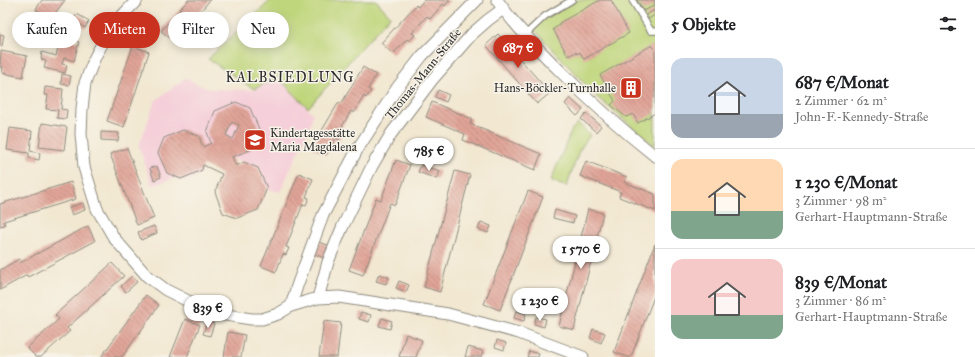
<!DOCTYPE html>
<html lang="de">
<head>
<meta charset="utf-8">
<style>
  :root { --surface:#fff; --page:#f6f6f6; --text:#202124; --muted:#757577; --line:#e0e0e0; --accent:#c8321e }
  body { margin:0; font-family:"IM FELL Great Primer",serif; background:var(--page); color:var(--text); height:100vh; display:flex; flex-direction:column; font-size:15px; white-space:nowrap }
  * { box-sizing:border-box; margin:0 }
  p { font-size:13px; color:var(--muted) }
  .icon { flex:none; width:22px; height:22px; fill:none; stroke:currentColor; stroke-width:2; stroke-linecap:round; stroke-linejoin:round }
  .map { position:relative; flex:1; overflow:hidden }
  .details { display:flex; flex-direction:column; background:var(--surface); width:320px }
  .details>* { flex:none }
  .top-card { position:absolute; left:12px; top:12px; width:380px; height:36px; display:flex; gap:8px }
  .price { position:absolute; translate:-50% -34px; padding:0 9px; border-radius:14px; background:#fff; color:#222; font-size:13px; line-height:26px; filter:drop-shadow(0 1px 2px #0008) }
  .price::after { content:''; position:absolute; left:50%; top:24px; width:12px; height:9px; margin-left:-6px; background:inherit; clip-path:polygon(0 0,100% 0,50% 100%) }
  .price.current { background:var(--accent); color:#fff }
  ul { padding:0; list-style:none }
  li { display:flex; align-items:center; gap:12px; height:100px; padding:0 16px }
  li+li { border-top:1px solid var(--line) }
  li span { display:grid; place-items:center; flex:none; width:112px; height:80px; border-radius:12px; color:#555 }
  li>.icon { margin-inline-start:auto }
  span .icon { width:48px; height:48px; fill:#fffc; stroke-width:1 }
  li b { font-size:17px }
  h2 { display:flex; justify-content:space-between; align-items:center; height:48px; padding:0 16px; font-size:17px }
  .pill { padding:0 14px; border-radius:18px; background:var(--surface); box-shadow:0 2px 10px #0003; font-size:14px; line-height:36px }
  .pill.current { background:var(--accent); color:#fff }
  main { display:flex; flex:1; min-height:0 }
  .map>svg:first-child { display:block }
</style>
</head>
<body>
<main>
<div class="map">
<svg width="655" height="357" viewBox="0 0 655 357">
  <defs>
    <pattern id="building-back-hatch" width="6" height="6" patternUnits="userSpaceOnUse"><rect width="6" height="6" fill="#e1a498"/><path d="M-1 5l2 2M0 0l6 6M5-1l2 2" fill="none" stroke="#b7867c"/></pattern>
  </defs>
  <rect width="100%" height="100%" fill="#f7f3e8"/>
  <filter id="ink" filterUnits="userSpaceOnUse"><feTurbulence type="fractalNoise" baseFrequency=".025" numOctaves="2"/><feDisplacementMap in="SourceGraphic" scale="8" xChannelSelector="R" yChannelSelector="G"/><feConvolveMatrix kernelMatrix="1 2 1 2 8 2 1 2 1" color-interpolation-filters="sRGB"/></filter>
  <filter id="wash" filterUnits="userSpaceOnUse"><feTurbulence type="fractalNoise" baseFrequency=".012" numOctaves="4" result="noise"/><feDisplacementMap in="SourceGraphic" scale="16" xChannelSelector="R" yChannelSelector="G"/><feGaussianBlur stdDeviation="0.9" result="paint"/><feColorMatrix in="noise" values="0 0 0 0 0 0 0 0 0 0 0 0 0 0 0 0 0 1.4 0 .05"/><feComposite in="paint" operator="in"/></filter>
  <g filter="url(#wash)">
    <rect width="100%" height="100%" fill="#f2e8d2"/>
    <path fill="#f5cfd9" d="M185,78l23,11 46,1 24,-12 35,36 -4,15 -29,63 -12,-3 -9,-22 -49,-16 -11,24 -13,6 -12,-3 -22,8 -13,-40 16,-45z"/>
    <path fill="#bfd67b" stroke="#758053" d="M271,0h105l14,16 -82,92 -30,-31 -24,12 -46,-30z
      M577,0h78v146l-58,-49 -66,-71z
      M578,123l12,12 -11,16 -12,35 -6,-1 -10,-5 21,-51z"/>
    <g id="blocks">
      <path fill="url(#building-back-hatch)" fill-rule="evenodd" d="M42,0h23l-15,20 -14,-11z
        M188,0h22l-35,42 -14,-11z
        M424,0h26l-5,6 -2,-2 -13,15 -3,-3 -15,17 3,2 -6,6 -2,-2 -14,15 -12,-11 35,-38 2,2z
        M600,0h11l18,33 -45,26 -4,-7 -3,2 -1,-2 -8,4 -15,-27 7,-4 -1,-2z
        M637,0h18v5l-11,6z
        M655,10v5l-7,4 -2,-4z
        M77,14l12,7 -4,7 -12,-8z
        M144,20l13,11 -5,6 -13,-11z
        M0,34l4,1 -2,11 -2,-1z
        M498,34l52,59 -13,11 -51,-59z
        M61,37l18,5 -5,19 -10,-3 -2,6 5,1 -2,8 -21,-5 2,-7 -5,-2 1,-7 14,4z
        M652,45l3,5v63l-17,10 -5,-9 -7,3 -15,-12 4,-4 -15,-26z
        M133,46l16,6 -25,75 -17,-6z
        M1,51l26,5 -4,21 -21,-4 1,-6h-3z
        M363,67l13,8 -8,14 3,2 -5,7 -2,-2 -10,17 -3,-2 -11,19 3,2 -4,8 -3,-2 -10,17 -14,-8 27,-45 2,2z
        M62,74l9,2 -2,9 -8,-1z
        M45,87l18,2 -2,20 6,1 -1,9 -9,-1 1,-8 -12,-1 2,-14h-4z
        M438,90l11,5 -3,7 -11,-5z
        M570,98l13,12 -6,6 -12,-12z
        M236,102l14,6 9,21 -9,21 -18,7 4,9 8,-4 14,6 9,20 -9,22 -21,8 -14,-5 -8,-21 7,-18 -19,-9 -1,5 -21,9 -14,-6 -9,-20 6,-15 19,-8 16,6 4,11 8,-4 -4,-11 8,-21zM232,122l7,3 -6,14 -7,-4z
        M432,102l40,17 -2,5 71,30 -6,16 -72,-30 2,-6 -39,-17z
        M586,113l15,13 -5,6 -15,-13z
        M42,123l25,4 -3,23 -25,-3z
        M10,128l22,3 -2,20 10,2 -1,7 -10,-2v-5l-22,-3z
        M101,132l18,1 -1,8 -17,-1z
        M127,148l27,70 -17,7 -27,-71z
        M396,160l14,5 -15,40 -5,-2 -27,72 -14,-5 27,-72 5,2z
        M586,161l41,16 -3,5 31,12v17l-36,-14 2,-5 -41,-16z
        M421,165l19,6 -3,8 -19,-7z
        M157,166l4,11 -7,3 -4,-12z
        M455,171l15,4 -30,117 -16,-5z
        M299,173l14,6 -7,18 3,1 -3,7 -3,-1 -17,43 3,1 -3,7 -3,-1 -7,18 -15,-6z
        M71,182l5,17 -72,22 1,4 -5,1v-22z
        M528,191l15,6 -43,113 -16,-6z
        M83,203l2,7 -13,5 -3,-8z
        M588,209l15,4 -29,117 -15,-4z
        M555,210l20,6 -2,7 -20,-5z
        M481,222l10,4 -3,7 -10,-4z
        M88,226l7,15 -67,36 -1,-2 -27,15v-20l19,-11 1,4z
        M154,226l3,7 -16,7 -3,-8z
        M318,242l10,3 -4,13 -10,-4z
        M655,244v50l-24,63h-3l-14,-5z
        M112,263l12,13 -57,52 3,3 -29,26h-5l-9,-9 32,-29 -4,-4z
        M379,274l10,3 -3,7 -10,-3z
        M132,276l5,6 -11,10 -5,-6z
        M399,281l10,4 -3,7 -10,-4z
        M146,295l13,10 -24,34 -13,18h-21z
        M516,311l10,3 -2,7 -10,-3z
        M361,312l10,3 -2,7 -10,-3z
        M536,317l10,2 -2,8 -10,-3z
        M382,318l10,3 -2,8 -11,-3z
        M185,319l15,6 -13,32h-17z
        M324,321l17,2 -4,34h-18z
        M207,322l7,2 -4,12 -7,-2z
        M593,329l12,4 -4,10 -11,-5z
        M228,332l17,3 -4,22h-17z
        M406,334l16,6 -6,17h-17z
        M497,340l9,3 -2,7 -9,-3z
        M468,347l15,4 -2,6h-16z
        M529,351l10,3 -1,3h-11z"/>
    </g>
  </g>
  <g filter="url(#ink)">
    <use href="#blocks" fill-opacity="0" stroke="#8e8a7e" stroke-width="1"/>
    <g fill="none" stroke-linecap="round" stroke-linejoin="round">
      <g stroke="#8e8a7e" stroke-width="8">
        <path id="service" d="M632,0l19,31h4
          M526,34l19,-18 27,-16"/>
      </g>
      <g stroke="#8e8a7e" stroke-width="13">
        <path id="minor" d="M137,0l-16,17 -18,25 -8,15 -10,26 -3,26 -1,25 3,33 13,42 17,29 33,38 19,14 26,13 28,11 31,5h11l16,-5 13,-8 27,-8 21,-1 109,17 71,19 64,24
          M497,0c18,26 41,49 63,71 30,30 61,58 95,85
          M318,298l10,-36 14,-34 30,-62 19,-32 41,-54 40,-46 16,-14 15,-11
          M291,306l6,-20 26,-71 34,-65 40,-62 25,-32 55,-56"/>
      </g>
      <use href="#service" stroke="#fff" stroke-width="5.5"/>
      <use href="#minor" stroke="#fff" stroke-width="11"/>
    </g>
  </g>
  <defs>
    <g id="building-square" transform="scale(1.15)"><rect x="-9" y="-9" width="18" height="18" rx="4" fill="#c8321e" stroke="#f7f3e8"/><path d="M-4-6H4V6H1V3H-1V6H-4ZM-2.5-4.3h1.7v1.8h-1.7ZM.8-4.3h1.7v1.8H.8ZM-2.5-1h1.7V.8h-1.7ZM.8-1h1.7V.8H.8Z" fill="#fff"/></g>
    <g id="school-square" transform="scale(1.15)"><rect x="-9" y="-9" width="18" height="18" rx="4" fill="#c8321e" stroke="#f7f3e8"/><path d="M0-5L7-2L0 1L-7-2ZM-4 1L0 2.5L4 1V4Q0 6-4 4Z" fill="#fff"/></g>
  </defs>
  <g fill-rule="evenodd">
    <use href="#building-square" x="631" y="88"/>
    <use href="#school-square" x="255" y="140"/>
  </g>
  <g text-anchor="middle" dominant-baseline="central" stroke-width="3" stroke-linejoin="round" paint-order="stroke">
    <g font-size="12" fill="#2b2b2b" stroke="#f7f3e8">
      <text transform="translate(423 74) rotate(-51)">Thomas-Mann-Straße</text>
    </g>
    <g font-size="12" fill="#2b2b2b" stroke="#f7f3e8" text-anchor="end">
      <text x="616" y="88">Hans-Böckler-Turnhalle</text>
      <text x="270" y="133" text-anchor="start">Kindertagesstätte<tspan x="270" dy="14">Maria Magdalena</tspan></text>
    </g>
    <g font-size="14" letter-spacing="1" fill="#2b2b2b" stroke="#f7f3e8">
      <text x="290" y="77">KALBSIEDLUNG</text>
    </g>
  </g>
</svg>
<b class="price current" style="left:518px;top:69px">687 €</b>
<b class="price" style="left:429px;top:172px">785 €</b>
<b class="price" style="left:581px;top:270px">1 570 €</b>
<b class="price" style="left:540px;top:322px">1 230 €</b>
<b class="price" style="left:208px;top:329px">839 €</b>
<div class="top-card">
<a class="pill">Kaufen</a>
<a class="pill current">Mieten</a>
<a class="pill">Filter</a>
<a class="pill">Neu</a>
</div>
</div>
<section class="details">
<h2>5 Objekte<svg class="icon" aria-label="filters" viewBox="0 0 24 24"><path d="M4 7h16M4 17h16"/><circle cx="9" cy="7" r="2"/><circle cx="15" cy="17" r="2"/></svg></h2>
<ul>
<li><span style="background:linear-gradient(#c9d6e8 70%,#9aa5b1 0)"><svg class="icon" aria-label="home" viewBox="0 0 24 24"><path d="M3 11l9-7 9 7M6 9v11h12V9"/></svg></span><div><b>687 €/Monat</b><p>2 Zimmer · 62 m²</p><p>John-F.-Kennedy-Straße</p></div></li>
<li><span style="background:linear-gradient(#ffd9b3 65%,#7fa58c 0)"><svg class="icon" aria-label="home" viewBox="0 0 24 24"><path d="M3 11l9-7 9 7M6 9v11h12V9"/></svg></span><div><b>1 230 €/Monat</b><p>3 Zimmer · 98 m²</p><p>Gerhart-Hauptmann-Straße</p></div></li>
<li><span style="background:linear-gradient(#f6c9c9 70%,#7fa58c 0)"><svg class="icon" aria-label="home" viewBox="0 0 24 24"><path d="M3 11l9-7 9 7M6 9v11h12V9"/></svg></span><div><b>839 €/Monat</b><p>3 Zimmer · 86 m²</p><p>Gerhart-Hauptmann-Straße</p></div></li>
</ul>
</section>
</main>
</body>
</html>
